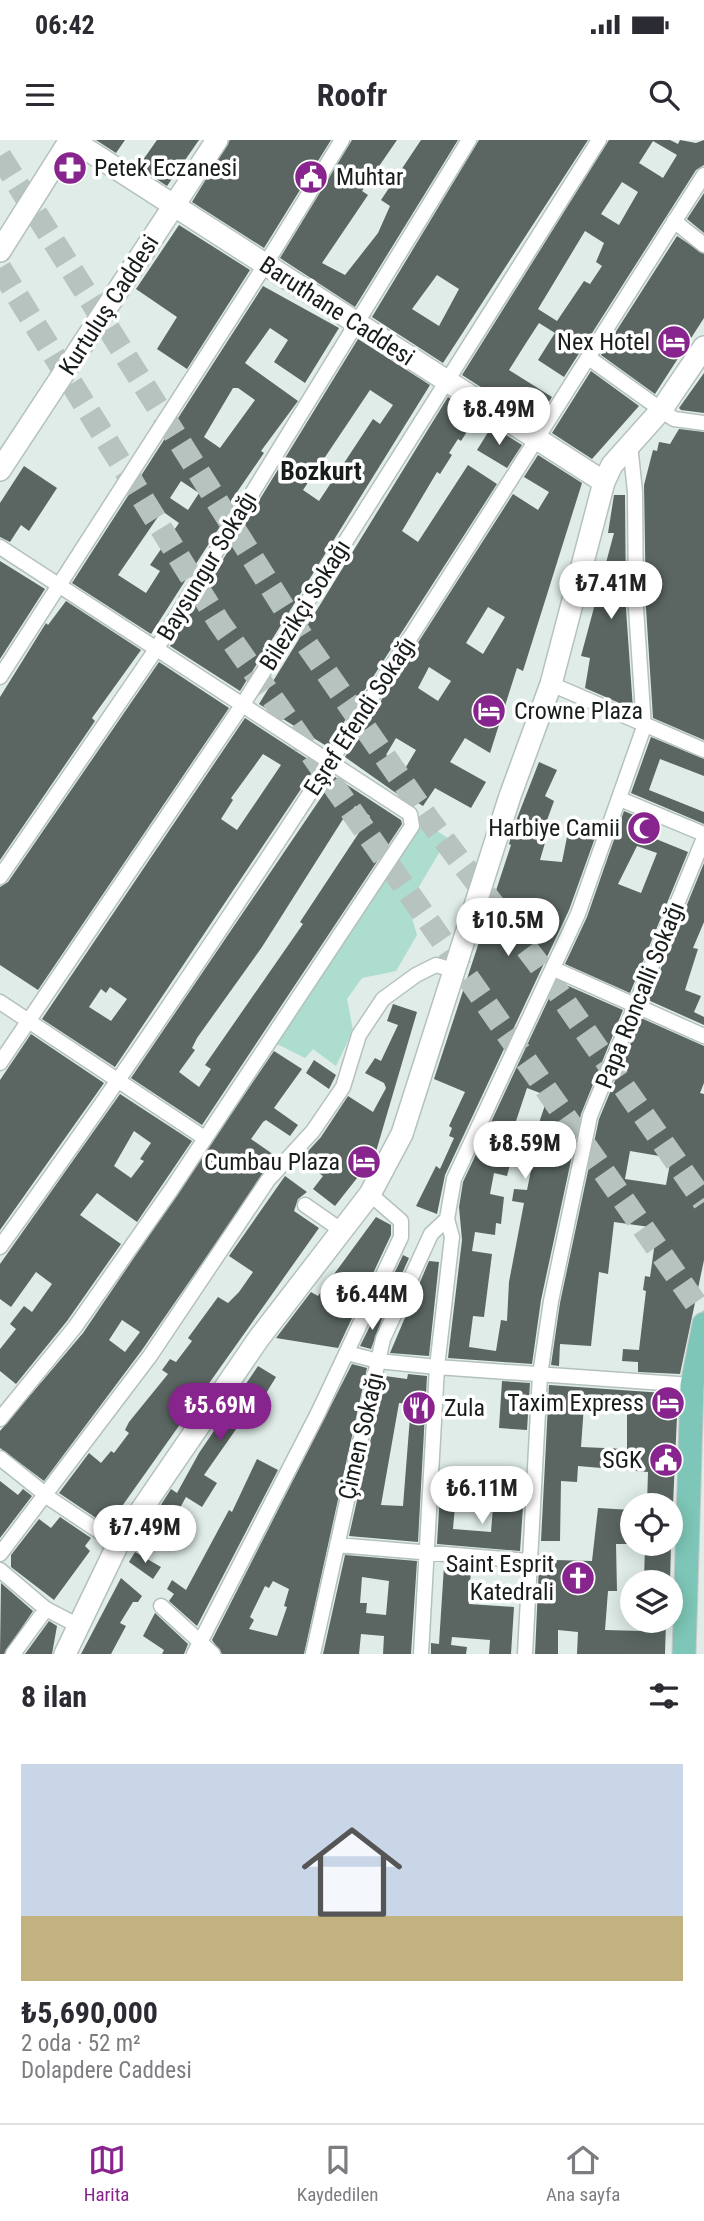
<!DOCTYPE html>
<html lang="tr">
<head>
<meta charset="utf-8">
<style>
  :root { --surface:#fff; --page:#f2f2f3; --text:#2b2b33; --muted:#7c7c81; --line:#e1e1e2; --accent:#87248d }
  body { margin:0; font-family:"Roboto Condensed",sans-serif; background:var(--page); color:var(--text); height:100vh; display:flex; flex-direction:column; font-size:26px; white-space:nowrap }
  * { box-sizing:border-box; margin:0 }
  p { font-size:23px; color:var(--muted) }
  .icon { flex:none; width:38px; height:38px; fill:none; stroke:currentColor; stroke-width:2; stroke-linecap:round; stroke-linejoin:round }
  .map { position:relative; height:1514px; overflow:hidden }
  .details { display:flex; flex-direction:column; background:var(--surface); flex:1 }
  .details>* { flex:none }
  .fabs { position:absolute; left:620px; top:1353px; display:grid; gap:14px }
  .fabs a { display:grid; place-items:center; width:63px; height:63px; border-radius:50%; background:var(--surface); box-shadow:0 4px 18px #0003; font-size:35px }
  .price { position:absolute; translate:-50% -60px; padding:0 16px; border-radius:24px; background:#fff; color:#222; font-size:23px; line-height:46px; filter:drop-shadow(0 2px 4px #0008) }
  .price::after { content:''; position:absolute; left:50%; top:42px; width:21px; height:16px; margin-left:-10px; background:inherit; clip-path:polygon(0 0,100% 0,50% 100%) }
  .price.selected { background:var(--accent); color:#fff }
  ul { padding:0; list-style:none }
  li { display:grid; align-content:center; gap:14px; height:371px; padding:0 21px }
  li+li { border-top:2px solid var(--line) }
  li span { display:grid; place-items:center; height:217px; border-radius:0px; color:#555 }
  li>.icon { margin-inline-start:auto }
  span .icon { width:126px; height:126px; fill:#fffc; stroke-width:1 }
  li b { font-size:30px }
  h2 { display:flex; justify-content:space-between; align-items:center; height:84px; padding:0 21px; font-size:30px }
  .status { display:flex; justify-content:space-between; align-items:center; height:49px; padding:0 35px; background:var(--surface); direction:ltr }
  .status svg { height:19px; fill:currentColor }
  header { display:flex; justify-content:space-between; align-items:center; height:91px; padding:0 21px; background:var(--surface); font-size:32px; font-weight:700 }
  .tabs { display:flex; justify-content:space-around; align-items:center; height:98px; border-top:2px solid var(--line); background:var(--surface); font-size:19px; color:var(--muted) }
  .tabs a { display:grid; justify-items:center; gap:4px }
  .tabs .selected { color:var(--accent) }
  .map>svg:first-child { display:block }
</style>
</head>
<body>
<div class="status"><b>06:42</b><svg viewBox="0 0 49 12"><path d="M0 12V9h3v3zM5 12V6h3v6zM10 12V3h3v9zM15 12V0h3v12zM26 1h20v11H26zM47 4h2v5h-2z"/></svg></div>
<header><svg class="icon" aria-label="menu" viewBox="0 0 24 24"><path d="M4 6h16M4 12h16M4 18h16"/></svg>Roofr<svg class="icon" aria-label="search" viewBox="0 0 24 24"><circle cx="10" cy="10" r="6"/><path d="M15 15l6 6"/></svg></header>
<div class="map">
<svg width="704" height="1514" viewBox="0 0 704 1514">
  <rect width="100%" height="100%" fill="#dfece8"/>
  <path fill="#acddcf" d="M421,681l27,17 -40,67 9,30 -21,36 -34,7 -15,21 6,31 -17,36 -23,-17 -8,9 -28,-14z"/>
  <path fill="#5b6663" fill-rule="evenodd" d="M96,0h29l-9,13z
    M157,0h42l-32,46 -29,-19z
    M230,0h101l-67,108 -72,-46z
    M352,0h45l-35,51 6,4 -46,68 23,12 33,-42 12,-27 -9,-6 40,-60h37l-103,167 -75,-49z
    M479,0h109l-145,223 -71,-46zM437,135l22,14 -20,37 -27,-17z
    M609,0h61l8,4 2,-4 16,3 8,-3v25l-8,5 -132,207 -26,-17 17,-27 -16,-10 -13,20 -17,27 43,27 -16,25 -74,-47zM653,1l24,14 -14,23 -24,-15zM622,42l16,10 -19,33 -18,-11zM585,91l19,12 -8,19 6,4 -12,18 -6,-3 -27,40 -19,-12z
    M704,53v40l-17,-14z
    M179,85l71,45 -63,99 -30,-20 20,-32 -41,-28z
    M677,96l27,18v64l-49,76 -54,-39z
    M263,146l76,42 -34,55 -31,-21 14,-22 -18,-12 -25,35 53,38 -37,50 3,2 -40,58 4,3 -77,120 -79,-51zM233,248h5l17,12 -35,48 -16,-11zM181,341l18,12 -11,17 -18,-12zM162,371l17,12 -29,42 10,6 -14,22 -28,-18z
    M358,199l72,46 -190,306 -70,-45zM370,250l23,15 -13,19 -7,-5 -54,82 -16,-11z
    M591,231l48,35 -47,53 -40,-26z
    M704,233v40l-23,-3 -2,-2z
    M448,257l29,19 -16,25 -3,-2 -9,14 3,2 -12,19 -3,-2 -35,59 16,11 50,-77 29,19 -169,263 -69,-43z
    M492,286l30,19 -15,23 -30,-18z
    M679,289l25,3v308l-51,-22 -7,-110 -2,-123 9,-35 4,1 2,-9 11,2z
    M538,315l44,28 -59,188 -6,-3 -27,85 -25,-15 -15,24 36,20 -15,26 -36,-20 -12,18 -18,-11 -2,3 -58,-41 168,-263 25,16 11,-18 -25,-15zM488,467l17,10 -22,37 -17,-11zM429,527l22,14 -13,20 -20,-13zM396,598l20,12 -10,17 -20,-12z
    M24,326l33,22 -28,43 -8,-6 -11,17 -10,-5v-34z
    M614,355h11l1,114 7,100 -48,-21 5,-30 -9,-2 33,-123h-6z
    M0,421l45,28 -45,70z
    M66,461l75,49 -49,68 3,3 -95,139v-163l46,-74 2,2z
    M159,522l70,46 -191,282 -38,-25v-78l8,-5z
    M245,578l72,47 -202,302 -73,-48zM263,614l18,11 -44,65 -16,-11 12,-19 -2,-2zM110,847l17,12 -16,22 -22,-14 12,-18 5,4z
    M651,597l53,22v17l-44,-17 -11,31 55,22v12l-73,-31z
    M539,622l18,8 -12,26 9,5 -12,33 5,2 -7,24 22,2 6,-30 10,1 1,-11 21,2 -31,86 -124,265 -8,39 -21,-8 20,-40 4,3 14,-31 -5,-2 3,-8 -3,-2 16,-34 -31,-13 77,-234 -2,-1 5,-18z
    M335,637l66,43 1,4 -200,301 -71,-47zM355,666l15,10 -70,106 3,2 -98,141 6,4 -12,18 -20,-15 16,-22 -3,-2 5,-10 65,-91 81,-128 2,2z
    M624,671l36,15 -4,13 32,13 -58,141 -65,-29 22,-47zM637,706l20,7 -16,40 -23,-9z
    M704,723v59l-11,26 5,1 -13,41 16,6 -7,16 10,5v8l-56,-25z
    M557,841l66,29 -42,104 -40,186 -9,64 -84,-6 14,-118 -3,-33 4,-25zM527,948l21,8 -12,36 -22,-5zM516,1001l20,5 -9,44 -13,-1 -2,12 12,2 -15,79 -2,39 -6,-1 -5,31 -27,-4 4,-31 11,1 8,-63 -20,-3 3,-19 20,3 1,-12 5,1 3,-27 -14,-3 4,-21 13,3z
    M393,864l24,8 -42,143 -10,20 -4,-2 -26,33 -22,-17 10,-13 -23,-16 21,-23 27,-41 25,16 13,-24 -2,-5 -19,-10 10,-15 6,3 17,-36 -11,-4z
    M641,878l63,28v37l-4,10 4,1v166l-24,114 -42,-2v-10l-16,-1 1,-12 16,1 7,-59 -3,-1 2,-14 5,1 7,-49 -43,-6 -6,52 -9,-2 -8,74 -31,-2 -1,22 -8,-1 9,-62 39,-184zM630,1011l41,7 -5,27 -41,-6z
    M31,894l73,49 -104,147v-150z
    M274,911l28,18 -28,39 24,17 -8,11 -24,-16 -3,2 -12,17 23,16v4l-132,191 -98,131 -44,-33v-17l83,-98zM122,1180l18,12 -15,20 -16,-12z
    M314,920l22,15 -7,14 -23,-16z
    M120,954l72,47 -55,81 -40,-29 -17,22 41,29 -54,77 -51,63 -16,-13v-22l16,-20 -6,-5 14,-18 8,6 20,-28 -16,-12 -25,35 -11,-8v-35zM134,991l17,12 -11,16 4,2 -13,17 -17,-12z
    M285,1036l22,16 -9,7 -4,12 25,17 -211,298 -49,-33 30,-40 12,10 10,-12 3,2 15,-20 -4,-3 4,-8 39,-48 -6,-4 8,-11 6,3 16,-21 -4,-3 30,-41 10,6 11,-11 14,-20 -24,-16z
    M376,1077l15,8v10l-53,113 -62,-10 35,-46 7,4z
    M403,1115l6,3 -17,38 -7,-3z
    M429,1121l10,1 -10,94 -39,-3z
    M376,1174l7,2 -12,33 -11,-3z
    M352,1224l15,4 -63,286h-82l-10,-14zM273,1441l16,8 -5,17 3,1 -10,29 -28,-7 5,-9 -4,-3 15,-31 4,2z
    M258,1226l18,11 -16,26 4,3 -10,14 -8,-5 -42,60 13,8 -15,24 -16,-10 -11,20 -16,-9 12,-19 6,4 22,-40z
    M408,1234l19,2 -9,166 -69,-6 36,-160 22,3zM399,1263l12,1 -8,102 -22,-1z
    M502,1241l28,2 -3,47 -28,-2z
    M549,1245l129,9 -5,111h-26l1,-33 -70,-6 -1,16 -16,-1 -1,60h-19zM584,1265l43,2v42l-46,-2z
    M257,1319l21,11 -81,156 -28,-25 5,-7 -7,-5 5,-9 14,10 43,-80 3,2z
    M0,1341l18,14 5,-6 9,7 -32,42z
    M440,1352l16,2 -3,35 38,3 3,-37 16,1 -1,10 14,1 -3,44 -83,-7z
    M598,1368l34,2v34h-16l1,47h-9l-3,39 37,1v-11h24l-1,34h-88l1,-22 -20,-2v24h-23l4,-89 16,1v-6l37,1z
    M60,1377l31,21 -6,8 5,5 -36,49 -43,-33v-12l28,-36 12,9z
    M645,1404h26l-1,38h-26z
    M135,1412l26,15 -8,12 -24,-17z
    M345,1415l72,6 -6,93h-28l1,-18 -23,-2 -2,20h-36zM362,1437l27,4 -3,34 -20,-2 1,-10h-7z
    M444,1426l27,1 -2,37 45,3 -3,47h-22l1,-14 -38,-3 -1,8 16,2 -1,7h-35v-11l8,1z
    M121,1438l21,18 -4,6h-5l-13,21 6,3 -15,28h-30z
    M1,1443l32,28 -29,43h-4z
    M155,1473l33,31 -4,10h-22l2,-4 -21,-14z
    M49,1481l8,5 -5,28h-27z"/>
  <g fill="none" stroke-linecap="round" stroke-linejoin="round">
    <path stroke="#b7c3bf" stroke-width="23" stroke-dasharray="23 11" stroke-linecap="butt" d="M0,16l306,487 123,177 111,146 164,236
      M0,128l219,354 485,693"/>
    <g stroke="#b5c1bd" stroke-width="17">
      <path id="street" d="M674,81l30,24
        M589,218l85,61 30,4
        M0,407l410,267 2,12 -241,364 -96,137 -75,92
        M0,537l265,-412 77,-125
        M551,544l153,66
        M620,659l84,35
        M0,737l157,-229 312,-508
        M554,829l150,67
        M0,862l203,135
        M0,923l243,-359 356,-564
        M305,1065l36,25
        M0,1107c251,-346 474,-712 704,-1072
        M347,1213l31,8 59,6 255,18
        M0,1318l45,36
        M49,1358l69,46
        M337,1405l192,16
        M0,1414l150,-198 118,-176 45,-49 30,-44 16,-52 24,-36 33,-24 20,-10 17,5
        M0,1430l46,39 31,16
        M161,1466l52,48
        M13,1514l33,-45
        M194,1514l124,-241 83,-176v-16l-31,-27
        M313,1514l70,-315 48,-105 16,-15 7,-40 124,-265 66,-187 -8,-119 -1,-116 -5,-48
        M421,1514l16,-287 15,-130 -5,-18
        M525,1514l15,-279 11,-74 39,-185 114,-278"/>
    </g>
    <g stroke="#b5c1bd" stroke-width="24">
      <path id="secondary" d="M72,0l532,342
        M0,111l70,-111
        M0,330l217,-330
        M65,1514l53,-110 141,-206 111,-144 32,-60 108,-338 41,-112 53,-202 8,-17 50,-56 42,-62"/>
    </g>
    <g stroke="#c8c9c8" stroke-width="25">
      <path id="primary" d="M684,1514l8,-269 12,-61"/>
    </g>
    <use href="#street" stroke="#fff" stroke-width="14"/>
    <use href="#secondary" stroke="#fff" stroke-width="21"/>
    <use href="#primary" stroke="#7ec7b8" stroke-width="23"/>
  </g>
  <defs>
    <g id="pharmacy-disc" transform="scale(1.75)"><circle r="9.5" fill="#87248d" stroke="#fff"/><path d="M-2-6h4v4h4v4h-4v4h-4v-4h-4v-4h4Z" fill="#fff"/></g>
    <g id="civic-disc" transform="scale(1.75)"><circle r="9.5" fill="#87248d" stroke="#fff"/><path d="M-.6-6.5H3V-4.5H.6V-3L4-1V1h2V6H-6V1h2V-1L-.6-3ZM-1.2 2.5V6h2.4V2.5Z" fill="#fff"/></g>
    <g id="hotel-disc" transform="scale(1.75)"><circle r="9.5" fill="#87248d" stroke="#fff"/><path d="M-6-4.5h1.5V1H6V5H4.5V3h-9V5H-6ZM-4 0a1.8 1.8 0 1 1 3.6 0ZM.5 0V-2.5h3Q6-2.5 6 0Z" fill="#fff"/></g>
    <g id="mosque-disc" transform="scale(1.75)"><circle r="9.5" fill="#87248d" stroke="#fff"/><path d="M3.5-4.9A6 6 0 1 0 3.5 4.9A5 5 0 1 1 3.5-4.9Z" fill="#fff"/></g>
    <g id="restaurant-disc" transform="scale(1.75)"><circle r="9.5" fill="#87248d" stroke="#fff"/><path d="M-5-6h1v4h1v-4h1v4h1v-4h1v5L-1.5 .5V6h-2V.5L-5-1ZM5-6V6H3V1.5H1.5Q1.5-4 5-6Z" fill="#fff"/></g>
    <g id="church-disc" transform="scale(1.75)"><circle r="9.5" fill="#87248d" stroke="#fff"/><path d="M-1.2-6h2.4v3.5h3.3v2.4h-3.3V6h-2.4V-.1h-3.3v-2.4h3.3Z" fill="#fff"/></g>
  </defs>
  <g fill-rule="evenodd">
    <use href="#pharmacy-disc" x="70" y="28"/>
    <use href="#civic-disc" x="311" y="37"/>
    <use href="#hotel-disc" x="674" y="202"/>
    <use href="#hotel-disc" x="489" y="571"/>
    <use href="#mosque-disc" x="644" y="688"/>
    <use href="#hotel-disc" x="364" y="1022"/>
    <use href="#hotel-disc" x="668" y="1263"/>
    <use href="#restaurant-disc" x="419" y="1268"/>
    <use href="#civic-disc" x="666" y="1320"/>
    <use href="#church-disc" x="578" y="1438"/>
  </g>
  <g text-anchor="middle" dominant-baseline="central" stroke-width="7" stroke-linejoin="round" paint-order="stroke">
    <g font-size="24" fill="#181d1b" stroke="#fff" text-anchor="end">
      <text x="94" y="28" text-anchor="start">Petek Eczanesi</text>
      <text x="336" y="37" text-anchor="start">Muhtar</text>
      <text x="650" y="202">Nex Hotel</text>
      <text x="514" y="571" text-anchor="start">Crowne Plaza</text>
      <text x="620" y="688">Harbiye Camii</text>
      <text x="340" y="1022">Cumbau Plaza</text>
      <text x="644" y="1263">Taxim Express</text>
      <text x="444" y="1268" text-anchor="start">Zula</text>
      <text x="642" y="1320">SGK</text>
      <text x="554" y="1424">Saint Esprit<tspan x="554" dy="28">Katedrali</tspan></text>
    </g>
    <g font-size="24" fill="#181d1b" stroke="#fff">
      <text transform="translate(109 165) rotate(-57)">Kurtuluş Caddesi</text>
      <text transform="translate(337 171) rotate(33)">Baruthane Caddesi</text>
      <text transform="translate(207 426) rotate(-59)">Baysungur Sokağı</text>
      <text transform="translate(305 465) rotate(-58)">Bilezikçi Sokağı</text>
      <text transform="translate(360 576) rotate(-57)">Eşref Efendi Sokağı</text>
      <text transform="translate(640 855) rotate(-68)">Papa Roncalli Sokağı</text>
      <text transform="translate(361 1296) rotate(-77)">Çimen Sokağı</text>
    </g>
    <g font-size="26" font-weight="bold" fill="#181d1b" stroke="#fff">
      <text x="321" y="331">Bozkurt</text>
    </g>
  </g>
</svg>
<div class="fabs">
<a><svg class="icon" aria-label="locate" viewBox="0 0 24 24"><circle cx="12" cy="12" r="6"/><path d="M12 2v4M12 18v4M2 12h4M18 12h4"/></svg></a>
<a><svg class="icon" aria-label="layers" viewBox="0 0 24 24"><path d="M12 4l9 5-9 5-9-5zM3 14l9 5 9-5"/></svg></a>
</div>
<b class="price" style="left:499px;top:307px">₺8.49M</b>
<b class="price" style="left:611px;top:481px">₺7.41M</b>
<b class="price" style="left:508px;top:818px">₺10.5M</b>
<b class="price" style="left:525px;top:1041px">₺8.59M</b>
<b class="price" style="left:372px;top:1192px">₺6.44M</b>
<b class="price selected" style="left:220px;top:1303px">₺5.69M</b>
<b class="price" style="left:482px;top:1386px">₺6.11M</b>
<b class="price" style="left:145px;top:1425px">₺7.49M</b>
</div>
<section class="details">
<h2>8 ilan<svg class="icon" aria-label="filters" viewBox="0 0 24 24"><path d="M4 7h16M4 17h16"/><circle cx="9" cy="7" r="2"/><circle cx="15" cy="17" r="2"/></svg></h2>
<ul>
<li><span style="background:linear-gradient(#c9d6e8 70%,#c2b280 0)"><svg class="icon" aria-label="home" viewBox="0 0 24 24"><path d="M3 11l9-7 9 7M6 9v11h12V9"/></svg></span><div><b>₺5,690,000</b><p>2 oda · 52 m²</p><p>Dolapdere Caddesi</p></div></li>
</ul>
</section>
<nav class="tabs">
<a class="selected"><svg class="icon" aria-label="map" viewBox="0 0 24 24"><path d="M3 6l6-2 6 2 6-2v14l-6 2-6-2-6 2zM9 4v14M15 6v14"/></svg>Harita</a>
<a><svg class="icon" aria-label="saved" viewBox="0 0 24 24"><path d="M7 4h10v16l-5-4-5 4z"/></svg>Kaydedilen</a>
<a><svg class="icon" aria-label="home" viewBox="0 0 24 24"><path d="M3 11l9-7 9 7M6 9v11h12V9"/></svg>Ana sayfa</a>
</nav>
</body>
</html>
